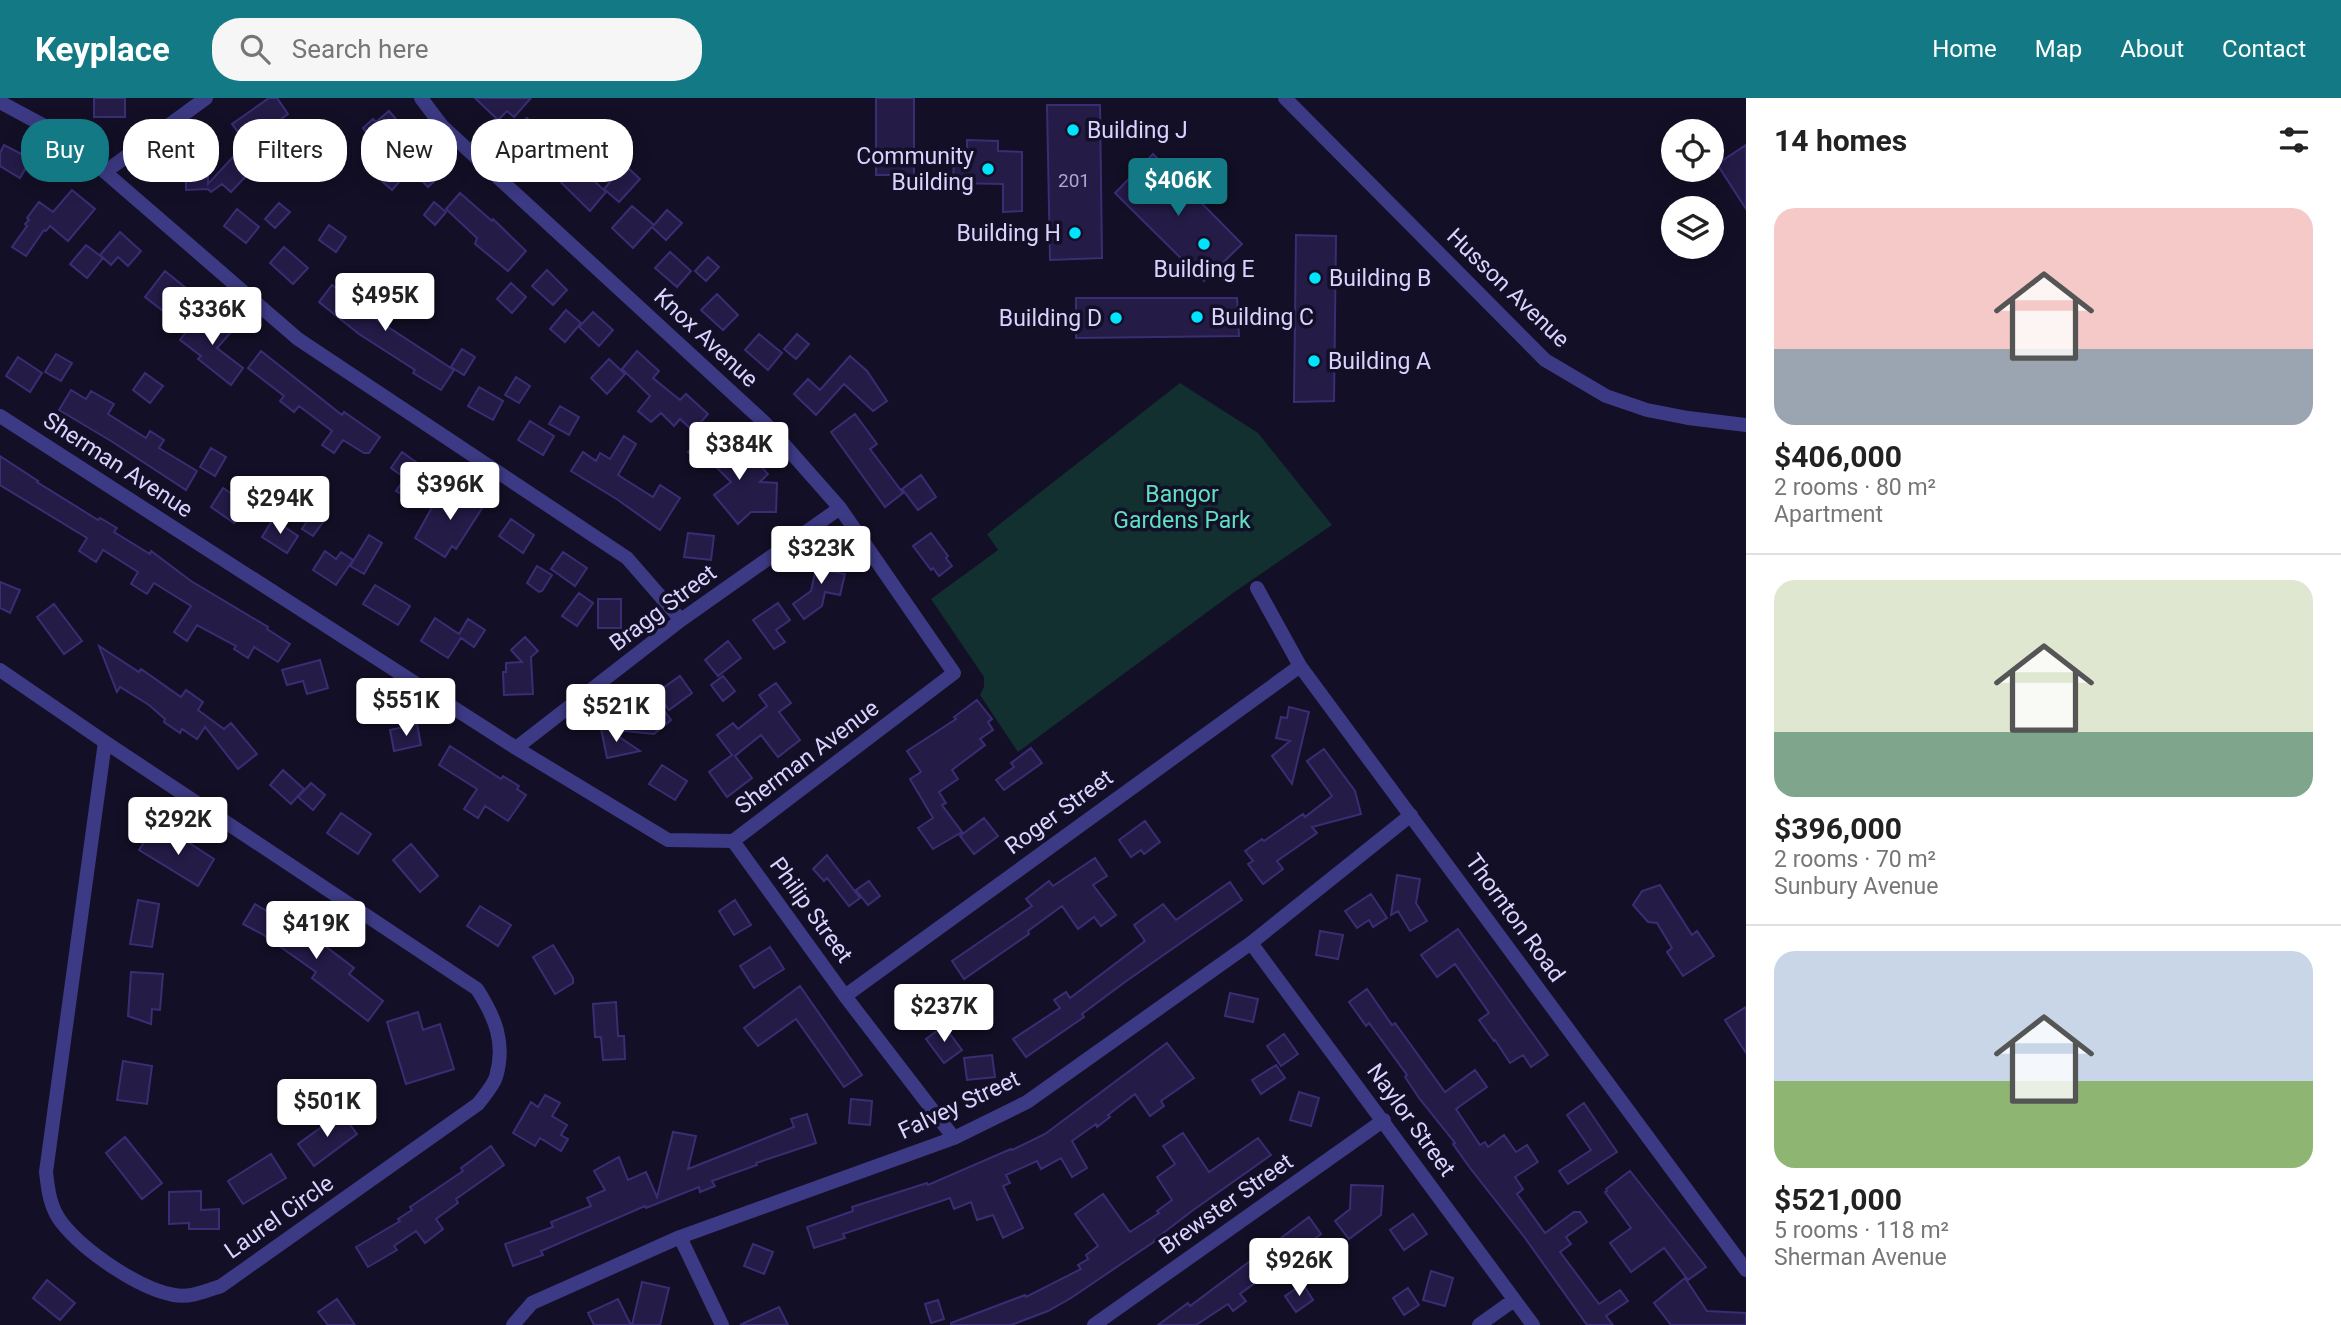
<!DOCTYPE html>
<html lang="en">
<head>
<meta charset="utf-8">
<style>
  :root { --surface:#fff; --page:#f6f6f6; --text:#222; --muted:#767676; --line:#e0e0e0; --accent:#137a85 }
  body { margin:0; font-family:Roboto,sans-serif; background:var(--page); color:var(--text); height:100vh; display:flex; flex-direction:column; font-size:26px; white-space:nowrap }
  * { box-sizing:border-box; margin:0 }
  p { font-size:23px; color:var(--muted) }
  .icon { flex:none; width:38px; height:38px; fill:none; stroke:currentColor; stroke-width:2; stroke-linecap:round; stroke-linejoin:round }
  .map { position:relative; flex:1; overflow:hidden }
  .panel { display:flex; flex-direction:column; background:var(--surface); width:595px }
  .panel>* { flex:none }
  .hud { position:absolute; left:21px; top:21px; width:665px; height:63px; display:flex; gap:14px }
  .fabs { position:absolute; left:1661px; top:21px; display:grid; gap:14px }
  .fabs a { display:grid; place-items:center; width:63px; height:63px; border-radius:50%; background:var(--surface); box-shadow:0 4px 18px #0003; font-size:35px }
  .price { position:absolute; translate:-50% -60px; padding:0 16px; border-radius:7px; background:#fff; color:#222; font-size:23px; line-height:46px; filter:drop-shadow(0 2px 4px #0008) }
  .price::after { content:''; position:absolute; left:50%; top:42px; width:21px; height:16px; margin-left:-10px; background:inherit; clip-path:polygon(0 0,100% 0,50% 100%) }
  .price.selected { background:var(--accent); color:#fff }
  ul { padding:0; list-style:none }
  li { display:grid; align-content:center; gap:14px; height:371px; padding:0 28px }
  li+li { border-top:2px solid var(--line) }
  li span { display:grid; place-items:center; height:217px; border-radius:21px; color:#555 }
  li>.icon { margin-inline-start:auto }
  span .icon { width:126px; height:126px; fill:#fffc; stroke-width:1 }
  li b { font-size:30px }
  h2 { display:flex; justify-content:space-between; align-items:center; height:84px; padding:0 28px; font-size:30px }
  .pill { padding:0 24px; border-radius:28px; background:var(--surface); box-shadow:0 4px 18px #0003; font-size:24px; line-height:63px }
  .pill.selected { background:var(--accent); color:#fff }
  header { display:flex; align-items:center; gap:42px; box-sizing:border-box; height:98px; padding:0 35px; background:var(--accent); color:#fff }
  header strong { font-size:33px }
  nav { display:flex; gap:38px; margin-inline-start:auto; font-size:24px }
  .search { width:490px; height:63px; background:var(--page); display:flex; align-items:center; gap:18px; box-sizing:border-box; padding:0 24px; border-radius:28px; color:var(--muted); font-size:26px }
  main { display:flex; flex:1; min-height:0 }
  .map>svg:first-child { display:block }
</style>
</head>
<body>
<header>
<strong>Keyplace</strong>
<div class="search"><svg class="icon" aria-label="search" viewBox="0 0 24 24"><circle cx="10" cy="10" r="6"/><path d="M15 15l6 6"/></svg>Search here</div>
<nav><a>Home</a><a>Map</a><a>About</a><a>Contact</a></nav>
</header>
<main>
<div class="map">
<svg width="1746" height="1227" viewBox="0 0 1746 1227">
  <rect width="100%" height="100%" fill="#130f26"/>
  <path fill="#12302f" d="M1180,285l78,50 74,92 -99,68 -215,159 -38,-57 4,-8v-10l-53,-78 67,-49 -11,-16z"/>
  <path fill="#241b47" stroke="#3b2d73" stroke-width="2" d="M94,0h31v19h-31z
    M269,0h8l11,16 -23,17 10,14 -35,25 6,6 -15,16 -9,-8 -11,8 -3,-3 -22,1v-29h22v23l38,-41 -14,-19z
    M475,0h56l-17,19 -7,-6 -9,9z
    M876,0h38v77h-38z
    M1047,7h53l2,153 -52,2z
    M389,13l18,21 -23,21 -21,-25 10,-9 3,3z
    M527,20l79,74 -16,19 -78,-77z
    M967,42l31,1v10l24,1v59l-19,1v-28l-50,-1 1,-27 13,-1z
    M4,47l27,14 -11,19 -20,-12v-13z
    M1746,47v64l-29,-45z
    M423,55l20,20 -15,14 -19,-20z
    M1153,56l89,90 -38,37 -89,-88z
    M391,61l16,14 -15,17 -16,-14z
    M625,67l15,14 -21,23 -15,-13z
    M72,92l23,19 -27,32 -18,-15 -4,5 -2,-1 -18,26 -14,-9 15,-21 -2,-2 4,-4 -2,-2 12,-16 14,10z
    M460,95l32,28 1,-2 33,32 -18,20 -33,-27 2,-6 -31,-29z
    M434,104l12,10 -11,13 -11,-10z
    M279,105l11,9 -15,16 -10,-9z
    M632,108l22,19 13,-15 15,13 -16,17 -14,-13 -19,21 -21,-20z
    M237,111l22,18 -13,16 -22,-17z
    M329,127l17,12 -10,15 -17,-12z
    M120,134l21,19 -13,15 -10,-9 -7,8 -11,-10z
    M1296,137l40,1 -2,165 -40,1z
    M86,147l17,13 -16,20 -17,-14z
    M284,149l24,21 -15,16 -23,-21z
    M670,154l21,19 -14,16 -22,-19z
    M708,159l11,10 -13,14 -11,-10z
    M547,172l20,20 -14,15 -21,-19z
    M165,173l22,18 -20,25 -22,-17z
    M372,178l10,8 -20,26 92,60 -13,20 -28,-17 2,-3 -56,-36 -40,-32 13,-17 21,15z
    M511,185l15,14 -14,16 -15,-14z
    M717,196l21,21 -15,15 -22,-20z
    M1076,200h161l2,38 -163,2z
    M566,212l15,13 -16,19 -15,-13z
    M210,213l22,20 -15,17 26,20 -12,17 -33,-26 3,-3 -21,-16 9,-12 3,2z
    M593,214l20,18 -14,16 -20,-19z
    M759,236l23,19 -14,17 -23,-20z
    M797,236l12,10 -13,15 -12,-10z
    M462,251l13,8 -11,18 -13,-8z
    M261,253l81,64 2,-3 36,25 -11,16h-5l-21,-13 -9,13 -12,-8 10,-14 -33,-25 -5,6 -14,-11 4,-5 -36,-28z
    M637,253l22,20 -6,7 27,22 6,-6 22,20 -15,17 -13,-12 -6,7 -13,-13 -10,9 -13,-11 12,-15 -28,-27z
    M56,256l16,9 -11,18 -16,-9z
    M850,258l17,15 20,30 -14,10 -29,-27 -28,31 -22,-21 14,-15 12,11z
    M18,259l24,16 -12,19 -24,-16z
    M609,261l16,15 -18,20 -16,-16z
    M145,275l18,13 -13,17 -17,-13z
    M516,279l14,9 -11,17 -14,-8z
    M479,289l24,14 -10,19 -25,-14z
    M71,292l15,9 5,-8 23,13 -6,10 38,24 4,-7 14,9 -5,8 38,23 -11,19 -75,-49 -52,-31z
    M560,308l19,11 -10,18 -20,-11z
    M855,316l22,30 -7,5 33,44 -18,14 -54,-75z
    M530,323l24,15 -11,19 -25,-15z
    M624,338l12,8 -18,31 35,22 7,-12 20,13 -20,32 -42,-30 -47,-29 12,-19 13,9 4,-8 10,6z
    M725,340l29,29 4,-4 10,11 -8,8 17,1 -1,29h-25l-13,12 -24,-29 17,-13 -25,-25 -4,6 -14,-11 9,-10 12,10 -1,2z
    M211,350l15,9 -11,19 -15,-9z
    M402,354l25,18 -20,28 -11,-7 9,-13 -14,-10z
    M0,358l38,25 -1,1 61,38 2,-2 17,10 -3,4 36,22 1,-3 40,30 77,46 -1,2 23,15 -12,18 -24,-15 -6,11 -14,-9 2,-3 -39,-21 -10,16 -13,-9 17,-26 -37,-23 -7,11 -16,-10 7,-12 -35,-22 -7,12 -17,-11 8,-13 -87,-53z
    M921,377l15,22 -18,13 -16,-21z
    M461,388l25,16 -30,47 -4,-3 -7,11 -30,-19 20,-36 11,7z
    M223,390l21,14 10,-14 16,11 -15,21 -13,-8 -8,11 -23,-16z
    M311,417l12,7 -10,14 -11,-7z
    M273,421l25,17 -11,17 -25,-16z
    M511,421l23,16 -11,18 -24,-17z
    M688,435l26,3 -3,24 -27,-3z
    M931,435l17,23 -2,2 6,8 -13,10 -6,-8 -2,2 -18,-24z
    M369,437l13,8 -18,31 -14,-8z
    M820,452l13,3 -4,18 16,3 -5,21 -15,-3 -3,14 -18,13 -11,-15 18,-13z
    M325,453l11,8 5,-7 12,8 -17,25 -23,-15z
    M563,454l24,16 -12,18 -24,-17z
    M537,468l15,9 -10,16 -3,1 -12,-9z
    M0,484l20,8 -10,23 -10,-5z
    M375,487l35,21 -12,19 -35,-21z
    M579,495l14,10 -16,23 -15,-10z
    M598,501h23v29h-23z
    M778,505l12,17 -14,10 9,12 -11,7 -21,-29z
    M54,506l28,37 -18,13 -27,-37z
    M435,520l24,16 9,-15 17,11 -11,17 -13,-9 -13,20 -27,-17z
    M525,539l13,14 -7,6 2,37 -29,1 -1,-23h3v-9l16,-1 -11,-12z
    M728,543l13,17 -23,18 -13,-16z
    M99,548l40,26 2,-3 40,28 5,-7 17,12 -5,8 26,19 7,-6 26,31 -19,15 -33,-42 -8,12 -15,-10 -2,4 -16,-11 1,-3 -16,-14 -29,-18 -3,5z
    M320,562l8,28 -21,6 -4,-13 -16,4 -5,-15z
    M680,578l12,17 -23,17 -13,-17z
    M723,578l12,15 -12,10 -12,-16z
    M776,585l15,20 -12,9 21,28 -22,17 -17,-22 -26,21 17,22 -25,19 -18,-25 23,-17 -15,-20 16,-12 5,6 29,-23 -8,-11z
    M977,602l15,19 -4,3 5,8 -13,9 5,6 -33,25 6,9 -19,13 7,11 -4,2 20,27 -29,17 -15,-21 15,-10 -23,-39 11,-7 -14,-21 49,-32 -2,-2z
    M661,608l10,14 -17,14 -39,-4 22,-17 6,7z
    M1289,609l20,5 -17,72 -20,-28 18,-15 -14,-3 5,-21 6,1z
    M417,626l4,21 -27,6 -4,-21z
    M600,626l40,27 -33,7z
    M450,648l51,33 2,-3 16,10 -2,3 9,6 -18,26 -23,-15 -7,12 -14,-9 13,-20 -38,-24z
    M1031,650l11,15 -38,27 -8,-10 18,-13 -3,-4z
    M1324,651l31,42 6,23 -49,13 5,6 -40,28 6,8 -20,15 -15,-20 5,-3 -8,-10 17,-12 2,2 39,-27 2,3 27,-21 -25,-35z
    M662,667l25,16 -12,19 -26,-16z
    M283,672l21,19 -13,15 -21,-19z
    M311,685l14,12 -12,15 -15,-13z
    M341,715l30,21 -13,20 -31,-21z
    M984,720l14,18 -24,18 -14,-18z
    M1145,723l15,21 -16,12 -3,-4 -10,7 -12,-17z
    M152,732l29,19 5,-8 28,18 -16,27 -59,-36z
    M411,746l27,32 -18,16 -27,-32z
    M827,757l33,43 -11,8 -22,-28 -3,3 -11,-12z
    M1095,760l12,18 -14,9 23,30 -15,11 -7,-9 -16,12 -16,-23 -34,25 1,3 -65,45 -12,-18 80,-55 -6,-7 23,-18 4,5z
    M1397,777l23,4 -4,24 11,18 -17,10 -12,-20 -7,4z
    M869,783l11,15 -12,9 -12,-15z
    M1230,784l12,18 -117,82 -43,32 2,3 -58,40 -13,-18 47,-31 -6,-8 12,-8 4,6 75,-57 -11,-16 29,-21 13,16z
    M1660,787l32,50 5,-4 17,25 -31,20 -16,-24 5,-4 -15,-25 -9,-1 -15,-17 9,-14z
    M1371,796l16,24 -14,9 -4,-7 -12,8 -12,-17z
    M138,802l21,4 -7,43 -22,-3z
    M735,802l16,25 -17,10 -15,-24z
    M255,806l30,18 3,-4 66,50 -5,6 34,27 -15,20 -56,-43 4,-6 -54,-38 -19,-10z
    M480,808l31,19 -13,21 -31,-20z
    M1458,831l90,126 -17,12 -8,-12 -13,8 -15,-23 -1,1 -15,-21 10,-7 -34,-49 -18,13 -16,-22z
    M1320,833l23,4 -5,24 -22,-4z
    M553,847l20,33v5l-18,11 -22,-37z
    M770,849l14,22 -30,19 -14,-22z
    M131,874l32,2 -3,36 -8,-1 -1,15 -23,-8z
    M800,888l62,89 -18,12 -48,-68 -38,27 -14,-18z
    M1367,891l25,36 3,-2 50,69 30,-22 12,17 -31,22 24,36 5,-3 3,5 16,-12 12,17 11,-7 11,17 -23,15 8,12 -6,5 28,39 29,-21h6l7,10 -21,15 5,7 -11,8 39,52 21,-14 8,11 -22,15 7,9h-26l-62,-87 -55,-70 -17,-24 2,-1 -36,-45 -14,-21 2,-2 -38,-52 -3,3 -17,-24z
    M910,893l22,3 -3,25 -22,-3z
    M1230,895l28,6 -5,23 -28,-6z
    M616,904l2,34h6l1,23 -22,1 -2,-23h-6l-2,-33z
    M1746,909v46l-21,-33z
    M418,914l5,18 17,-6 14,45 -48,15 -19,-62z
    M944,928l18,24 -18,13 -18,-24z
    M1284,936l14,20 -17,12 -14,-20z
    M1167,945l27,35 -33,23 3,5 -14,10 -15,-22 -27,21 2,2 -13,10 -1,-3 -24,17 15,27 -15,9 -11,-19 -20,11 -4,-8 -31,14 4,8 -7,3 20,42 -20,10 -10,-23 -16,5 -6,-18 -17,7 -4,-11 -107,36 2,4 -31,10 -7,-21 46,-16 -1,-4 75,-24 1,2 83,-36 1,1 33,-16z
    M992,957l3,22 -28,3 -3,-22z
    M123,963l29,5 -5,38 -30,-4z
    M1276,967l9,13 -24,16 -9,-14z
    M1299,994l20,6 -8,28 -21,-6z
    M545,997l15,8 -8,13 15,9 -6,10 7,4 -7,12 -21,-13 -5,8 -22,-13 18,-31 7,5z
    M851,1001l21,2 -2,24 -21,-2z
    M1584,1005l33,49 -49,32 -9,-13 32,-21 -24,-35z
    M341,1015l16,21 -43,32 -16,-22z
    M807,1016l9,29 -60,20 1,2 -45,16 3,5 -15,6 -1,-5 -53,21 -1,-2 -104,45 2,4 -30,11 -8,-22 48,-17 -2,-5 40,-16 -4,-8 18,-8 -11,-19 25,-14 9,23 18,-8 11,25 16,-65 23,4 -8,33 106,-42 -3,-8z
    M1183,1035l26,39 49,-34 13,17 -79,56 -38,29 1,1 -84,57 -23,13 -37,14h-60v-2l74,-28 1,2 55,-28 -3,-4 10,-6 -2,-4 12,-9 -23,-32 28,-20 27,38 29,-19 -2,-2 15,-11 -15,-23 18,-13 -12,-18z
    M125,1039l37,46 -20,16 -36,-46z
    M491,1048l13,19 -48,34 2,4 -22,16 7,10 -18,14 -9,-12 -22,15 3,4 -29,17 -12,-20 44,-26 -2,-2 14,-9 -2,-3 53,-36 -2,-3z
    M271,1056l15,24 -43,26 -15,-23z
    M1630,1073l76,96 -18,13 -24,-32 -33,24 -21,-29 21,-15 -26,-36 2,-1 -1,-2z
    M1351,1087l32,1 -2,29 -32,24 -14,-18 15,-12z
    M201,1093v19l18,-1v20h-30v-6l-20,1v-32z
    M1413,1116l14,20 -23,16 -14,-20z
    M1309,1119l12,17 -81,60 6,7 -13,10 -5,-7 -32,21h-38l30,-22 2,3z
    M753,1146l20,8 -9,22 -20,-8z
    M1431,1173l22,7 -8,28 -22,-6z
    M1685,1180l22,33 39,2v12h-75l-17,-22z
    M47,1182l28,23 -15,17 -27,-22z
    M642,1184l27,6 -9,37h-28z
    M1303,1186l10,16 -17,12 -11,-16z
    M1408,1190l11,17 -15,10 -11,-17z
    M337,1201l18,26h-27l-10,-13z
    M618,1201l13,26h-37l-6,-12z
    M938,1202l6,19 -13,4 -6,-19z
    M779,1209l9,18h-48z"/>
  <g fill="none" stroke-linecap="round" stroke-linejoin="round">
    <path stroke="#3d3a85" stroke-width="14" d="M1285,0l260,262 61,36 41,14 41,8 58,7
      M0,4l50,27 55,43 193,167 329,219 54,62
      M105,74l101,-74
      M0,318l516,332 152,92 65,1 221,-168 -114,-165 -75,-85 -323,-297 -21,-28
      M1257,490l43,78 446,604
      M0,572l105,72
      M105,644l372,247c18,28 29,54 19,88 -3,9 -12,19 -18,27l-257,182c-15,5 -31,12 -47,9 -35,-6 -90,-44 -112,-72 -12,-15 -14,-33 -16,-51z
      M516,650l165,-128 159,-112
      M733,743l112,155 109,142
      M1251,845l282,382
      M845,898l455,-330
      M680,1139l42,88
      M513,1227l19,-22 148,-66 274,-99 73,-36 224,-159 160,-128
      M1094,1227l290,-205
      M1479,1227l35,-25"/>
  </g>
  <g fill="#00e5ff" stroke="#130f26" stroke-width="2.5">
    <circle cx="1073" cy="32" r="7"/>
    <circle cx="988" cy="71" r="7"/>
    <circle cx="1075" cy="135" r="7"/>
    <circle cx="1204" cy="146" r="7"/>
    <circle cx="1315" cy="180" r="7"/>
    <circle cx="1197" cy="219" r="7"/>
    <circle cx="1116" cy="220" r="7"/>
    <circle cx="1314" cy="263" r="7"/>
  </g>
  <g text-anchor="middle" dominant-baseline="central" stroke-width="7" stroke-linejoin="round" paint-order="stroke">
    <g font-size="19" fill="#aca6d1">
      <text x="1074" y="82">201</text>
    </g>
    <g font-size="23" fill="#d9d4ff" stroke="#130f26" text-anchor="start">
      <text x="1087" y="32">Building J</text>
      <text x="974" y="58" text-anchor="end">Community<tspan x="974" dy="26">Building</tspan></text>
      <text x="1061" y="135" text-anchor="end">Building H</text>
      <text x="1204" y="171" text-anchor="middle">Building E</text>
      <text x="1329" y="180">Building B</text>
      <text x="1211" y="219">Building C</text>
      <text x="1102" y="220" text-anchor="end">Building D</text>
      <text x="1328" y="263">Building A</text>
    </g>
    <g font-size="23" fill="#d9d4ff" stroke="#130f26">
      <text transform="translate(1508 190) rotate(44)">Husson Avenue</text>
      <text transform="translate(706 240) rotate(43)">Knox Avenue</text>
      <text transform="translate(118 367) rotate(33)">Sherman Avenue</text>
      <text transform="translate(663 510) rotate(-37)">Bragg Street</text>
      <text transform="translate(807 659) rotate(-37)">Sherman Avenue</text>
      <text transform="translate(1059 714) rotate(-36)">Roger Street</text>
      <text transform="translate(811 812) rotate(54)">Philip Street</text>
      <text transform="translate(1515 820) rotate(54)">Thornton Road</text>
      <text transform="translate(959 1007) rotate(-25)">Falvey Street</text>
      <text transform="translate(1411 1022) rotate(54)">Naylor Street</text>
      <text transform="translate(1226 1106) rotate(-35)">Brewster Street</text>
      <text transform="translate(279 1119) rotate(-35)">Laurel Circle</text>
    </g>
    <g font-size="23" fill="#5fe0c0" stroke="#130f26">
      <text x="1182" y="396">Bangor<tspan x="1182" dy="26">Gardens Park</tspan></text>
    </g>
  </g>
</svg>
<div class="fabs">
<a><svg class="icon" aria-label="locate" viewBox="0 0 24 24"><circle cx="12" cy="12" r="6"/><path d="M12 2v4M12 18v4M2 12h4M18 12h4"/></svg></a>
<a><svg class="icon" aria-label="layers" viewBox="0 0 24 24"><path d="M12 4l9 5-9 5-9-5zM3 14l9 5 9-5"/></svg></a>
</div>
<b class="price selected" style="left:1178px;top:120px">$406K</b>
<b class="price" style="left:385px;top:235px">$495K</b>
<b class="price" style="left:212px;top:249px">$336K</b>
<b class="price" style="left:739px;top:384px">$384K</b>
<b class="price" style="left:450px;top:424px">$396K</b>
<b class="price" style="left:280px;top:438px">$294K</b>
<b class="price" style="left:821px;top:488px">$323K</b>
<b class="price" style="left:406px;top:640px">$551K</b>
<b class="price" style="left:616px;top:646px">$521K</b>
<b class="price" style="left:178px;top:759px">$292K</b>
<b class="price" style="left:316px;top:863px">$419K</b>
<b class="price" style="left:944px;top:946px">$237K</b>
<b class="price" style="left:327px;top:1041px">$501K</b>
<b class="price" style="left:1299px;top:1200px">$926K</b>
<div class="hud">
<a class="pill selected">Buy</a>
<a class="pill">Rent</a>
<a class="pill">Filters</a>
<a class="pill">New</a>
<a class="pill">Apartment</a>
</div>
</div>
<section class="panel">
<h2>14 homes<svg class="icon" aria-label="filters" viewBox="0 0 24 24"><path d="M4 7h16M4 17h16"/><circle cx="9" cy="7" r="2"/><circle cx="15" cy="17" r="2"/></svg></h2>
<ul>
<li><span style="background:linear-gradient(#f6c9c9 65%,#9aa5b1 0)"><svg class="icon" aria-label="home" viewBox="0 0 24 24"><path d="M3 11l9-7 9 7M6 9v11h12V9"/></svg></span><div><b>$406,000</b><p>2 rooms · 80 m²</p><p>Apartment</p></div></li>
<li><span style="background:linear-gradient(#dfe7d0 70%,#7fa58c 0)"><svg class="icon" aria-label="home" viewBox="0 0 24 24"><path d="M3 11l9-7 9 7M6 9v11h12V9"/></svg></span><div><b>$396,000</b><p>2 rooms · 70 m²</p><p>Sunbury Avenue</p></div></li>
<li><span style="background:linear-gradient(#c9d6e8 60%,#8fb573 0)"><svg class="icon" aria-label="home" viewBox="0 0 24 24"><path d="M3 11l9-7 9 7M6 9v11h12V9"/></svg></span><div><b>$521,000</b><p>5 rooms · 118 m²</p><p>Sherman Avenue</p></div></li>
</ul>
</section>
</main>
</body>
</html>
